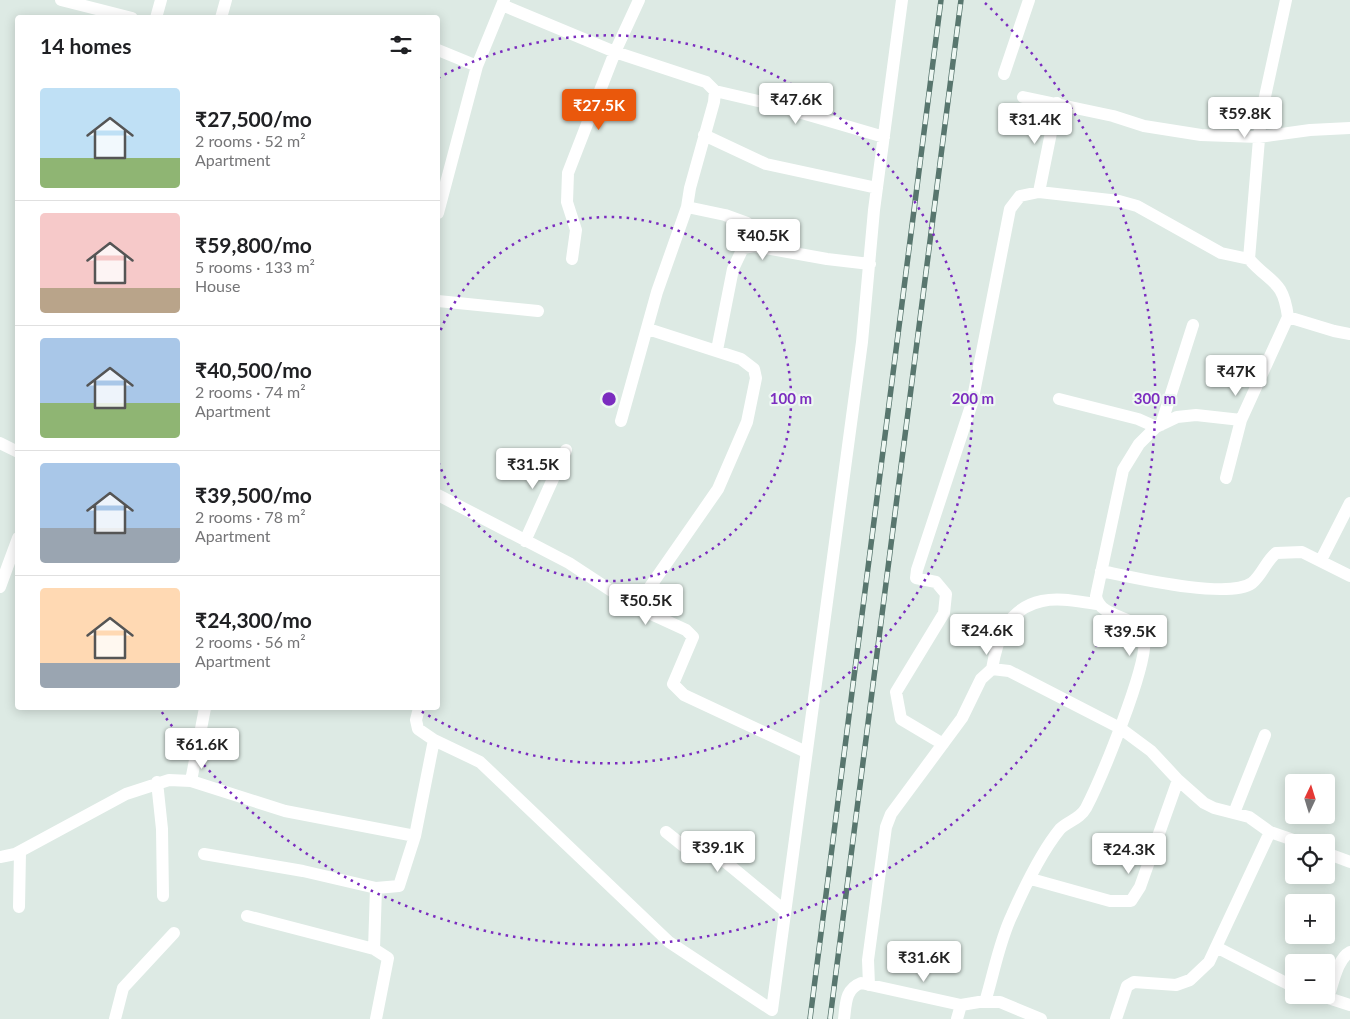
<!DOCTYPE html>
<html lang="en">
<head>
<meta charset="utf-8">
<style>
  :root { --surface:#fff; --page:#f2f2f2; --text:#202124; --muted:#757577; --line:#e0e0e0; --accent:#ea580c }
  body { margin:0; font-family:Lato,sans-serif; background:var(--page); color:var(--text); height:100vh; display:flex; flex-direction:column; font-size:19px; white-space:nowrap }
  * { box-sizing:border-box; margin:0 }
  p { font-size:16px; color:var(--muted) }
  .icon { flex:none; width:28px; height:28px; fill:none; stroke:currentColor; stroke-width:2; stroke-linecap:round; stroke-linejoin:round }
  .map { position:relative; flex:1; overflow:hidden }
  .drawer { position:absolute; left:15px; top:15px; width:425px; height:695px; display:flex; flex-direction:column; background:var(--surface); border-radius:5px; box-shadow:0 2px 12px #0003 }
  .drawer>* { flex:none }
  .needle { width:32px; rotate:4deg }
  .fabs { position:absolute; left:1285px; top:774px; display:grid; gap:10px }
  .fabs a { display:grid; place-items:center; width:50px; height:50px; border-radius:5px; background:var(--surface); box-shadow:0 2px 12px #0003; font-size:25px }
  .price { position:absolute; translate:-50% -42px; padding:0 11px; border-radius:5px; background:#fff; color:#222; font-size:16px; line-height:32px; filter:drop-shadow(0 1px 2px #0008) }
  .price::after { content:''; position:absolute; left:50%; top:30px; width:15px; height:11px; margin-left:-8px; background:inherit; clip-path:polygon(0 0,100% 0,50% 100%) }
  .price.active { background:var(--accent); color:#fff }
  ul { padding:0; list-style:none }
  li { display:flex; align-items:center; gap:15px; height:125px; padding:0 25px }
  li+li { border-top:1px solid var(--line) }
  li span { display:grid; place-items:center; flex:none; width:140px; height:100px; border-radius:5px; color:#555 }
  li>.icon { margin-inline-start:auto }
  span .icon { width:60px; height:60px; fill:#fffc; stroke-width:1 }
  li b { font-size:21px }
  h2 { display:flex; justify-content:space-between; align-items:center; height:60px; padding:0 25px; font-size:21px }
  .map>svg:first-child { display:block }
</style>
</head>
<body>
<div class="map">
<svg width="1350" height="1019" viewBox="0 0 1350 1019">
  <rect width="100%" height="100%" fill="#ddeae4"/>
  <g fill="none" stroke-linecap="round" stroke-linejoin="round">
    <path stroke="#fff" stroke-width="12" d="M61,0l71,18
      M502,5l113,47 91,30 9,9 -1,11 -24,86 -3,19 -30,85 -36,129
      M156,18l5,-18
      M221,18l5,-18
      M438,50l39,16
      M1004,74l25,-74
      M715,91l56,13 113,33
      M1023,97l90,19 31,10 57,9 58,2 51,-7 40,-2
      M704,135l62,29 111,24
      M1039,192l18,-89
      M687,207l38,8 22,8 7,23
      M438,213l39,-147 27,-66
      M572,259l4,-29 -9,-28 1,-29 47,-121 24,-52
      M438,301l100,10
      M1288,317l46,14 16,3
      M717,350l16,-81 10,-21 11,-2 73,13 43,5
      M1059,399l79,20 18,8
      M1161,425l32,-100
      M0,443l18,9
      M1226,478l15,-58 47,-103c-5,-38 -17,-33 -39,-58l12,-144 25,-115
      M438,495l131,68 67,44 50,23 7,7 -20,47 11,11 122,57
      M525,541l41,-91
      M1321,560l29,-57
      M1101,571c30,6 127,29 151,12 10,-8 14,-22 24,-30l26,-1 48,24
      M0,587l18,-49
      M636,607l82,-118 29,-67 9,-44 -2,-9 -13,-10 -93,-30
      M992,669c5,-31 16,-61 50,-68 18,-4 38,1 55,3
      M419,708l-3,12 2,9 16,11
      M943,744l-42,-25 -5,-27 48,-79 2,-19 -10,-12 -20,-4 1,-8 55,-167 38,-194 10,-13 19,-4 80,9 18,5 84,47 28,6
      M191,781l14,-73
      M157,782l5,47 1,67
      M1234,813l31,-78
      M666,832l30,24 9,-11 80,66
      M1326,853l24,9
      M204,854l99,17 73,17
      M0,857l15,-3 111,-60 43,-14 22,1 94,30 130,25
      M1031,879l79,22h21l9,-14 38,-107
      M19,907l1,-55
      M247,916l127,33 14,9 -12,61
      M1216,947l78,40
      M374,949l2,-61 23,-2 16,-50 19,-96 46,22 189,180 103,68 90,-668 12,-132 28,-210
      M869,985l-1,-25 18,-133 5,-13 71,-96 19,-39 11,-10 17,2 111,57 31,23 27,29 26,23 10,5 35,9 21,15 29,10
      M1319,995l31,10
      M1328,998c5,-14 9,-39 22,-46
      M985,1002c9,-29 14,-60 27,-87 12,-27 30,-64 48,-86 8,-8 20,-10 26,-21 14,-27 64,-146 58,-171 -5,-23 -44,-17 -48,-41l27,-126 16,-26 17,-17 21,-10 19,-2 45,5
      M115,1019l8,-31 51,-55
      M844,1019c2,-15 1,-30 17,-36l100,22 18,-3h21l41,17
      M957,1019l4,-14
      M1116,1019l11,-33 7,-4 42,3 14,-5 19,-18 61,-130"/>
    <g stroke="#58766e" stroke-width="5.5">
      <path id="rail" d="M810,1019l131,-1019
        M830,1019l131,-1019"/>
    </g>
    <use href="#rail" stroke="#edf7f2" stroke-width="4" stroke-dasharray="11" stroke-linecap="butt"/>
  </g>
  <g fill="none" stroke="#7b2cbf" stroke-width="2.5" stroke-dasharray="2.5 5">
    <path d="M438 337A182 182 0 1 1 438 461"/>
    <path d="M438 78A364 364 0 1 1 416 708"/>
    <path d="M985 3A546 546 0 1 1 159 708"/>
  </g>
  <circle cx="609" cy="399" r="8" fill="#7b2cbf" stroke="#edf7f2" stroke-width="2.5"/>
  <g font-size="15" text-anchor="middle" font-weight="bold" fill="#7b2cbf" stroke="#edf7f2" stroke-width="4.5" stroke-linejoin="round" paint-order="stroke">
    <text x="791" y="404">100 m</text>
    <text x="973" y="404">200 m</text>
    <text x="1155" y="404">300 m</text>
  </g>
</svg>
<div class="fabs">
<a><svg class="needle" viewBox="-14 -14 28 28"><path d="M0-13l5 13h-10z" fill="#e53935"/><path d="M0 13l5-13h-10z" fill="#757577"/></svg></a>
<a><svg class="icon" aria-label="locate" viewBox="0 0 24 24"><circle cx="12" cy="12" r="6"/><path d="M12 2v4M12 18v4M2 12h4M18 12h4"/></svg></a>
<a>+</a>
<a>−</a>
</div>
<b class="price" style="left:796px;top:125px">₹47.6K</b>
<b class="price active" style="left:599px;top:131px">₹27.5K</b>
<b class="price" style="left:1245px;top:139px">₹59.8K</b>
<b class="price" style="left:1035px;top:145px">₹31.4K</b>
<b class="price" style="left:763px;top:261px">₹40.5K</b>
<b class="price" style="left:1236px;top:397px">₹47K</b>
<b class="price" style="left:533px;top:490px">₹31.5K</b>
<b class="price" style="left:646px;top:626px">₹50.5K</b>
<b class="price" style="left:987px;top:656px">₹24.6K</b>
<b class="price" style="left:1130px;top:657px">₹39.5K</b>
<b class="price" style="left:202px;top:770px">₹61.6K</b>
<b class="price" style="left:718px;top:873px">₹39.1K</b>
<b class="price" style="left:1129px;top:875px">₹24.3K</b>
<b class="price" style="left:924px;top:983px">₹31.6K</b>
<section class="drawer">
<h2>14 homes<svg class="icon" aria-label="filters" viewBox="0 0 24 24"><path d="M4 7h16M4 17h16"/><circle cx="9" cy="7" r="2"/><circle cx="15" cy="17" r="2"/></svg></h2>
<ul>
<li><span style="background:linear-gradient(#bfe0f5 70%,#8fb573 0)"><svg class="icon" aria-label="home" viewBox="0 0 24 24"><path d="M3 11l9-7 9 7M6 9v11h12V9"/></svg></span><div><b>₹27,500/mo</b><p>2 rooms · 52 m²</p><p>Apartment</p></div></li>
<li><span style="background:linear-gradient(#f6c9c9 75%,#b9a48a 0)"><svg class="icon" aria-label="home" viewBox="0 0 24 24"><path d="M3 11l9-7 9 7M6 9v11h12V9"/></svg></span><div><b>₹59,800/mo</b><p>5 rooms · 133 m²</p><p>House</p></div></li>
<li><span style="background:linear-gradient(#a9c7e8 65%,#8fb573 0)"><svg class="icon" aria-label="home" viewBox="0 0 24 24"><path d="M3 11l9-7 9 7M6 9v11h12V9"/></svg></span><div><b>₹40,500/mo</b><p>2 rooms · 74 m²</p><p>Apartment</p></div></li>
<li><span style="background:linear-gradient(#a9c7e8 65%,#9aa5b1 0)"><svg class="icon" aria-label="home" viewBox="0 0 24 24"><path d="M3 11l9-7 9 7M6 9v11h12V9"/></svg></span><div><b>₹39,500/mo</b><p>2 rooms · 78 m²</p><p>Apartment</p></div></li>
<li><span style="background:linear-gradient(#ffd9b3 75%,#9aa5b1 0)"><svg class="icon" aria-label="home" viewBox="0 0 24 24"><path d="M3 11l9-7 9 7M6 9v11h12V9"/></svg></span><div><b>₹24,300/mo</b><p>2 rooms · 56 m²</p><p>Apartment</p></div></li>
</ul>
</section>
</div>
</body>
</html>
